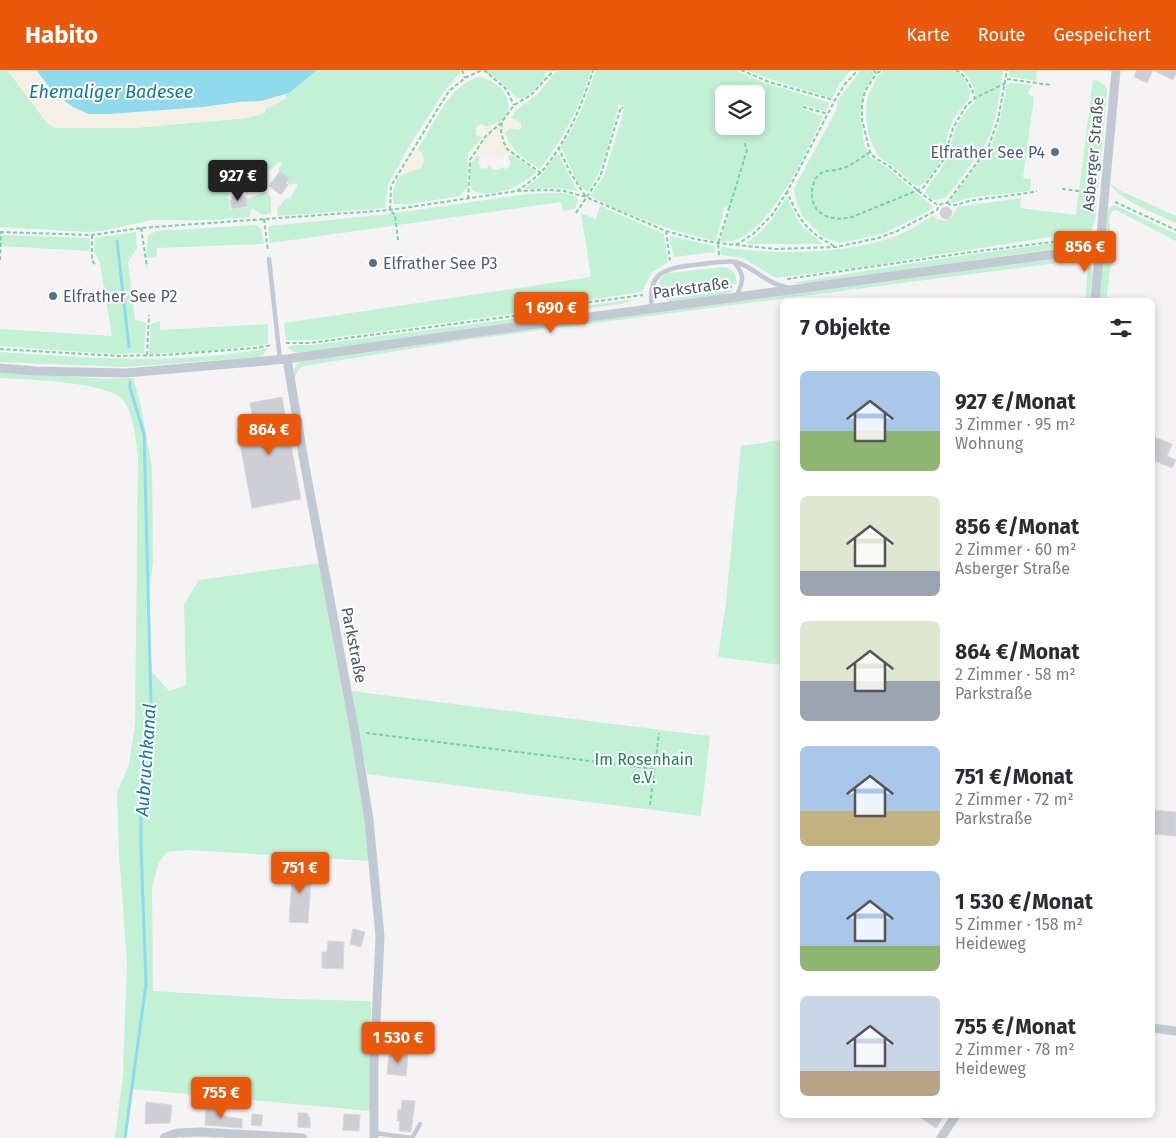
<!DOCTYPE html>
<html lang="de">
<head>
<meta charset="utf-8">
<style>
  :root { --surface:#fff; --page:#f7f7f7; --text:#2b2b33; --muted:#7c7c81; --accent:#ea580c }
  body { margin:0; font-family:"Fira Sans",sans-serif; background:var(--page); color:var(--text); height:100vh; display:flex; flex-direction:column; font-size:19px; white-space:nowrap }
  * { box-sizing:border-box; margin:0 }
  p { font-size:16px; color:var(--muted) }
  .icon { flex:none; width:28px; height:28px; fill:none; stroke:currentColor; stroke-width:2; stroke-linecap:round; stroke-linejoin:round }
  .map { position:relative; flex:1; overflow:hidden }
  .details { position:absolute; left:780px; top:228px; width:375px; height:820px; display:flex; flex-direction:column; background:var(--surface); border-radius:8px; box-shadow:0 2px 8px #0003 }
  .details>* { flex:none }
  .controls { position:absolute; left:715px; top:15px; display:grid; gap:10px }
  .controls a { display:grid; place-items:center; width:50px; height:50px; border-radius:8px; background:var(--surface); box-shadow:0 2px 8px #0003; font-size:25px }
  .price { position:absolute; translate:-50% -42px; padding:0 11px; border-radius:5px; background:var(--accent); color:#fff; font-size:16px; line-height:32px; filter:drop-shadow(0 1px 2px #0008) }
  .price::after { content:''; position:absolute; left:50%; top:30px; width:15px; height:11px; margin-left:-8px; background:inherit; clip-path:polygon(0 0,100% 0,50% 100%) }
  .price.selected { background:#222; color:#fff }
  ul { padding:0; list-style:none }
  li { display:flex; align-items:center; gap:15px; height:125px; padding:0 20px }
  li span { display:grid; place-items:center; flex:none; width:140px; height:100px; border-radius:8px; color:#555 }
  li>.icon { margin-inline-start:auto }
  span .icon { width:60px; height:60px; fill:#fffc; stroke-width:1 }
  li b { font-size:21px }
  h2 { display:flex; justify-content:space-between; align-items:center; height:60px; padding:0 20px; font-size:21px }
  header { display:flex; align-items:center; gap:30px; box-sizing:border-box; height:70px; padding:0 25px; background:var(--accent); color:#fff }
  header strong { font-size:24px }
  nav { display:flex; gap:28px; margin-inline-start:auto; font-size:18px }
  .map>svg:first-child { display:block }
</style>
</head>
<body>
<header>
<strong>Habito</strong>
<nav><a>Karte</a><a>Route</a><a>Gespeichert</a></nav>
</header>
<div class="map">
<svg width="1176" height="1068" viewBox="0 0 1176 1068">
  <rect width="100%" height="100%" fill="#f5f3f3"/>
  <path fill="#c3f1d5" fill-rule="evenodd" d="M0,0h7l41,54 21,4h65l113,-10 18,-5v-4l22,-11 -2,-3 32,-25h143l1,4 -3,1 -15,18 -35,55 -20,37 -3,23 -107,8 -1,-7 9,-11 4,1 7,-13v-3l-7,2 -10,-7 -1,-10 3,-5 -3,-2 -8,9 -5,1 -5,3c-3,13 0,13 -14,19 -4,-7 -8,-8 -16,-6l-3,4 2,19 17,-3 -1,-8 20,-7 5,5v16l-8,2 -11,-7 -3,9 -39,3h-59l-49,11 -14,1 -88,-5z
    M486,0h66l-1,2 -5,-1c-2,13 -14,21 -24,28l-6,-2 -18,-18 -15,-7z
    M557,0h34c-10,37 -29,69 -51,99 -17,-12 -27,-16 -35,-36l12,-13 -6,-2 5,-8 22,-16z
    M596,0h139l27,12 68,21 -4,8 -23,-6 -1,4 21,7c-14,31 -60,135 -103,125l11,-34 -6,-1 -9,35c-44,-10 -86,-24 -126,-45l14,-20 18,-59 2,-11 -5,-2c-7,28 -15,65 -31,88l-10,-8 -17,-37c16,-22 26,-51 35,-77zM724,24h32v32h-32z
    M746,0h105l-11,13 -8,15 -63,-19z
    M861,0h11l2,2 -2,6 -8,12 -4,24 4,30 6,13 18,11 45,39 -6,5 -45,22 -43,9 -17,-7 -19,-19 -6,-13 -3,-16 42,-77 2,-11z
    M886,0h68l9,7 7,13 -1,9 -15,18 -6,16 -5,23 -7,12 -11,14 -6,4 -8,-3 -12,-12 -21,-15 -9,-19 -3,-19 1,-19 10,-22z
    M961,0h42l-6,40 -6,23 -8,15 -34,46 -4,4 -11,2 -9,-7c3,-10 12,-16 17,-26 6,-10 8,-22 12,-34 4,-12 13,-23 22,-33 -1,-11 -6,-24 -15,-30z
    M1010,0h27l-1,11 -24,-4 -3,-2z
    M480,7c17,5 28,13 29,32l-6,11 -16,7 -5,-3 -4,1 -2,3v7l6,2 -14,17 -1,33 -7,9 -51,8h-15c-3,-8 0,-24 8,-29 5,-3 13,-5 19,-7l3,-8 -2,-7 -5,-3c16,-23 32,-67 63,-73z
    M1093,10c8,1 13,4 14,12l-12,129 -5,14h-28l-201,32 -85,11 -33,-20 -22,-3 -1,-6 2,-2c52,8 124,8 174,-11 13,-5 25,-13 37,-20l4,3 8,2 8,-5 4,-9 64,-9 -1,10 56,7z
    M1011,13l21,2 -4,9 6,3 -11,81 8,1 -1,12 -57,6 -22,6 -1,-2 40,-53 9,-24 8,-39z
    M556,84l3,1 18,36 -17,-3 -36,1 16,-12z
    M510,85h3l24,17c-15,11 -27,20 -46,21 -8,1 -12,1 -19,-3l-3,-11 2,-17 3,-1 1,-5 5,1 -2,5 3,6 5,1 4,-4 2,5h7l2,-3 5,2 4,-3v-5l-2,-3z
    M1108,112l11,8 57,26v7c-23,-11 -53,-20 -68,-41z
    M562,123l10,2 6,4 -3,10 -12,2 -2,-9 -291,41 -2,-14 2,-3 119,-12 138,-20z
    M787,127l10,22 7,9 19,16h-76v-2c18,-10 28,-28 40,-45z
    M1114,135l62,29v7l-60,-31 -4,1 -3,7 3,39 -6,43h-7l7,-84 3,-8z
    M600,136l64,28 4,28 -16,10 -10,20 -75,11 -25,7 -227,30h-29l-2,-17 307,-46 -10,-64 15,6z
    M256,155l5,4 3,15 -107,4v8l-9,2 -2,-3 2,-19 8,-5z
    M136,162l1,16 -9,14 7,58 11,3 -2,30 -32,1 -112,-8v-17l112,7 -12,-73 -6,-12 1,-13z
    M0,165l90,3v13l-90,-5z
    M671,166l43,10 1,6 -41,5 -5,-18z
    M1086,169l-12,7 -264,38 -19,-1 162,-26z
    M1078,185l8,1c10,14 5,28 4,44h-5l3,-32 -8,-8 -615,80 -161,26c-8,4 -9,10 -10,18 -1,-9 -2,-19 8,-23l163,-24z
    M724,197l4,1 7,5 2,11 -68,8 -11,-2c0,-9 3,-14 11,-17z
    M734,220l-7,4 -57,8 -9,-5 12,1z
    M635,229l-14,5 -52,7 -24,8 -247,34 -6,-2 -5,-4 8,-2h19l235,-31 22,-6z
    M160,251v9l108,-6v20l-58,7 -61,3 2,-30z
    M268,278l-5,7 -5,2 -133,10 -125,-5v-10c89,6 180,13 268,-4z
    M0,301l105,8 28,-1 7,24 12,65 1,94 -6,52 5,59 17,19 17,-6 -2,-81 15,-24 121,-17 46,253 4,45 -181,-11 -22,2 -8,10 -7,25 1,104 133,8 85,2 -1,110 -238,-22v6l-6,43h-11l8,-64 4,-112 -8,-108 -2,-62 12,-27 6,-41 3,-269c-2,-14 -5,-44 -15,-55 -16,-19 -97,-20 -123,-22z
    M782,370v225l-64,-8 8,-55 15,-156z
    M351,621l359,45 -9,80 -334,-42z"/>
  <path fill="#f5f0e5" d="M7,0h29l18,22 35,22h20l130,-12 22,-1 24,-6 2,3 -22,11v4l-18,5 -113,10h-78l-8,-4z
    M511,48l10,5v5l-3,2 -8,-2 -5,5 5,12 6,9h-7l-10,4c-8,-3 -16,-2 -23,-6l-1,-6 11,-13 1,-6 11,-5h7z
    M417,80l5,3 2,7 -3,8 -21,8 6,-10z"/>
  <path fill="#90daee" d="M36,0h281l-28,23 -28,8 -22,1 -36,5 -94,7h-20l-16,-7 -20,-15z"/>
  <g fill="none" stroke-linecap="round" stroke-linejoin="round">
    <path stroke="#90daee" stroke-width="3" d="M117,171l12,106
      M125,1068l21,-154 -5,-136v-35l10,-110 -7,-269 -14,-46v-6"/>
  </g>
  <path fill="#cdcfd5" stroke="#d7d9de" d="M1137,0h39v4l-3,6 -20,-10 -6,13 -13,-6z
    M280,101l9,7 -3,5 2,2 -7,10 -12,-9z
    M243,125v3l3,-1 1,9 -15,3 -2,-9h2l-1,-3z
    M940 143a6 6 0 1 1 12 0a6 6 0 1 1-12 0Z
    M282,327l19,102 -49,9 -15,-80 17,-3 -4,-22z
    M1152,366l20,8 -5,12 9,4 -4,8 -20,-8z
    M1152,740l24,2v24l-24,-2z
    M293,794l19,2 -4,57 -19,-1z
    M353,859l12,3 -4,15 -11,-3z
    M328,871l16,1 -1,27 -21,-1v-16h5z
    M389,983l19,2 -2,21 -19,-2z
    M402,1030l13,1 -4,31 -12,-1 1,-10h-3l1,-12 3,1z
    M146,1032l26,3 -2,18 -25,1z
    M206,1037l18,1 -1,8 19,3v9l-37,-3z
    M298,1043h10v4h2v11l-12,-1z
    M252,1044l11,1 -2,11 -10,-1z
    M344,1044l16,1 -1,16 -16,-1z
    M916,1045h29l-9,13z"/>
  <g fill="none" stroke-linecap="round" stroke-linejoin="round">
    <path stroke="#7ad0a6" stroke-width="2" stroke-dasharray="4 2.5" stroke-linecap="butt" d="M462,0l3,8
      M484,0l22,19 8,16
      M741,0l28,12 65,18
      M874,0l2,4 -11,17 -3,13v16l8,32 5,6 14,8 33,28 17,12
      M956,0c11,6 15,17 19,28
      M877,3l7,-3
      M1007,9l44,6
      M803,37l25,7
      M558,77l12,25 16,25
      M870,82c-11,7 -21,16 -34,18 -7,1 -13,0 -18,6 -4,3 -5,9 -6,14 -2,25 19,32 40,27l71,-29 21,-29 9,-31 13,-22 9,-8 31,-15
      M541,103l-34,-24 -3,-6 -3,-12 1,-9 12,-17 17,-10 23,-25
      M1062,119l33,4
      M517,121c8,-6 18,-12 25,-20 24,-28 40,-65 51,-101
      M468,129l2,-39 15,-23 16,-14
      M1115,132l61,28
      M947,133c8,5 14,0 22,-2 23,-4 45,-5 68,-10
      M729,139l18,-59 -3,-8
      M576,143l24,-36 21,-70 2,1
      M264,149l4,32
      M141,158l6,39
      M666,161l4,30
      M0,162l92,3 49,-7 249,-18 127,-19 31,-1 16,1 22,6 80,34 29,8 23,4 58,6 60,-2 42,-9 19,-7 40,-21c2,-5 4,-7 10,-7l41,-55 10,-28 9,-50
      M92,165v25l3,5
      M398,170l-3,-25 -5,-5 1,-24 43,-71 15,-24 16,-13 17,-8
      M736,175l17,-11 19,-19 15,-23
      M834,176c-28,-15 -34,-25 -47,-54l48,-92 10,-16 13,-14
      M719,185l-1,-12 11,-34 -4,-1
      M0,190l1,-28
      M787,209l178,-26 127,-16
      M658,224l74,-7
      M286,273h24l234,-31 25,-7 74,-10
      M0,279l119,7 45,-1 91,-7 17,-3
      M147,285l2,-40
      M366,663l288,36
      M650,735l9,-72"/>
    <path stroke="#c1cad2" stroke-width="4.5" d="M269,189l11,101
      M734,192c12,14 9,20 2,35
      M652,238c-6,-40 18,-40 50,-44 10,-1 24,-4 34,-2 14,4 22,13 34,19 5,3 12,5 18,7
      M374,1063l38,5 8,-14"/>
    <path stroke="#c1cad2" stroke-width="9" d="M1095,230l21,-230
      M287,289l17,102 51,272 14,87 11,117 -6,128v73
      M0,298l36,3 90,2 161,-14 155,-22 657,-89
      M1152,958l24,3
      M164,1068l13,-5 24,-1 102,6
      M941,1068l15,-23"/>
  </g>
  <g fill="#5c6f8a" stroke="#fff" stroke-width="2">
    <circle cx="1055" cy="82" r="5"/>
    <circle cx="373" cy="193" r="5"/>
    <circle cx="53" cy="226" r="5"/>
  </g>
  <g text-anchor="middle" dominant-baseline="central" stroke-width="4" stroke-linejoin="round" paint-order="stroke">
    <g font-size="16" fill="#4e5e75" stroke="#fff" text-anchor="start">
      <text x="1045" y="82" text-anchor="end">Elfrather See P4</text>
      <text x="383" y="193">Elfrather See P3</text>
      <text x="63" y="226">Elfrather See P2</text>
    </g>
    <g font-size="16" fill="#4a5661" stroke="#fff">
      <text transform="translate(1093 84) rotate(-85)">Asberger Straße</text>
      <text transform="translate(691 218) rotate(-8)">Parkstraße</text>
      <text transform="translate(354 575) rotate(79)">Parkstraße</text>
    </g>
    <g font-size="16" fill="#17864f" stroke="#fff">
      <text x="644" y="689">Im Rosenhain<tspan x="644" dy="18">e.V.</tspan></text>
    </g>
    <g font-size="18" font-style="italic" fill="#0c7c9b" stroke="#fff">
      <text x="111" y="22">Ehemaliger Badesee</text>
      <text transform="translate(146 690) rotate(-86)">Aubruchkanal</text>
    </g>
  </g>
</svg>
<div class="controls">
<a><svg class="icon" aria-label="layers" viewBox="0 0 24 24"><path d="M12 4l9 5-9 5-9-5zM3 14l9 5 9-5"/></svg></a>
</div>
<b class="price selected" style="left:238px;top:132px">927 €</b>
<b class="price" style="left:1085px;top:203px">856 €</b>
<b class="price" style="left:551px;top:264px">1 690 €</b>
<b class="price" style="left:269px;top:386px">864 €</b>
<b class="price" style="left:300px;top:824px">751 €</b>
<b class="price" style="left:398px;top:994px">1 530 €</b>
<b class="price" style="left:221px;top:1049px">755 €</b>
<section class="details">
<h2>7 Objekte<svg class="icon" aria-label="filters" viewBox="0 0 24 24"><path d="M4 7h16M4 17h16"/><circle cx="9" cy="7" r="2"/><circle cx="15" cy="17" r="2"/></svg></h2>
<ul>
<li><span style="background:linear-gradient(#a9c7e8 60%,#8fb573 0)"><svg class="icon" aria-label="home" viewBox="0 0 24 24"><path d="M3 11l9-7 9 7M6 9v11h12V9"/></svg></span><div><b>927 €/Monat</b><p>3 Zimmer · 95 m²</p><p>Wohnung</p></div></li>
<li><span style="background:linear-gradient(#dfe7d0 75%,#9aa5b1 0)"><svg class="icon" aria-label="home" viewBox="0 0 24 24"><path d="M3 11l9-7 9 7M6 9v11h12V9"/></svg></span><div><b>856 €/Monat</b><p>2 Zimmer · 60 m²</p><p>Asberger Straße</p></div></li>
<li><span style="background:linear-gradient(#dfe7d0 60%,#9aa5b1 0)"><svg class="icon" aria-label="home" viewBox="0 0 24 24"><path d="M3 11l9-7 9 7M6 9v11h12V9"/></svg></span><div><b>864 €/Monat</b><p>2 Zimmer · 58 m²</p><p>Parkstraße</p></div></li>
<li><span style="background:linear-gradient(#a9c7e8 65%,#c2b280 0)"><svg class="icon" aria-label="home" viewBox="0 0 24 24"><path d="M3 11l9-7 9 7M6 9v11h12V9"/></svg></span><div><b>751 €/Monat</b><p>2 Zimmer · 72 m²</p><p>Parkstraße</p></div></li>
<li><span style="background:linear-gradient(#a9c7e8 75%,#8fb573 0)"><svg class="icon" aria-label="home" viewBox="0 0 24 24"><path d="M3 11l9-7 9 7M6 9v11h12V9"/></svg></span><div><b>1 530 €/Monat</b><p>5 Zimmer · 158 m²</p><p>Heideweg</p></div></li>
<li><span style="background:linear-gradient(#c9d6e8 75%,#b9a48a 0)"><svg class="icon" aria-label="home" viewBox="0 0 24 24"><path d="M3 11l9-7 9 7M6 9v11h12V9"/></svg></span><div><b>755 €/Monat</b><p>2 Zimmer · 78 m²</p><p>Heideweg</p></div></li>
</ul>
</section>
</div>
</body>
</html>
